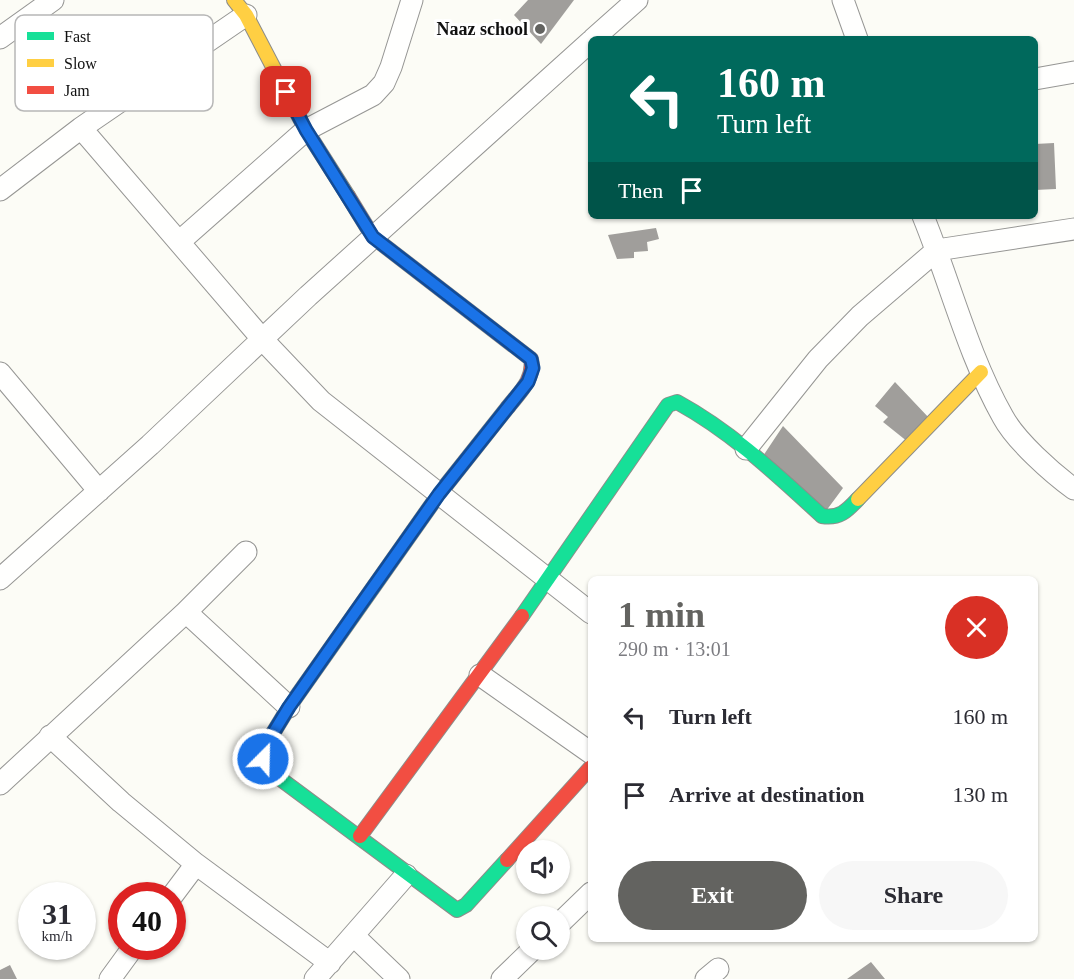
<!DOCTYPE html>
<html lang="en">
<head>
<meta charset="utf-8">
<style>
  :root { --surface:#fff; --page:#f7f7f7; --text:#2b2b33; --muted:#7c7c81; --accent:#636360 }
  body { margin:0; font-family:Georgia,serif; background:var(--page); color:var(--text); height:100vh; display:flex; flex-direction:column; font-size:22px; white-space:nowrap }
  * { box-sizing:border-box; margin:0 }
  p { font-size:20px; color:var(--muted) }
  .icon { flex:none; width:33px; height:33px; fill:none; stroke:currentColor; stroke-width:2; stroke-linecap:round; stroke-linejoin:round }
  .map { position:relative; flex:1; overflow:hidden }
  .drawer { position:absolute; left:588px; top:576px; width:450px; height:366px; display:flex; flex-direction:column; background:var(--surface); border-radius:9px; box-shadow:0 2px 4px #0004 }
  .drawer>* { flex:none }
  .banner { position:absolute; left:588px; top:36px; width:450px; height:183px; border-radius:9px; box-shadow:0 2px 4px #0004; background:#00695c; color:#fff; overflow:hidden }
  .tools { position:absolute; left:516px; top:840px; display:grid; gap:12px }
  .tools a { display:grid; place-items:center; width:54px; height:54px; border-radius:50%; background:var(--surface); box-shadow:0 2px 4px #0004; font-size:30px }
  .speed { position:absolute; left:18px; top:882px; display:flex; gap:12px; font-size:30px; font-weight:700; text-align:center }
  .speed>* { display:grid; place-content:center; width:78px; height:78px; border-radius:50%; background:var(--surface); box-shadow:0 2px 4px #0004; line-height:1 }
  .speed small { font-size:15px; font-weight:400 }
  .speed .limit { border:9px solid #d22; background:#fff; color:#111 }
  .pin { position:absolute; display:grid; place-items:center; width:51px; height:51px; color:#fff; margin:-26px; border-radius:12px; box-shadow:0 3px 9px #0006 }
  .me { position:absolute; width:66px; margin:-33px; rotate:23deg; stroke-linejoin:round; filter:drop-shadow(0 0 4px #0008) }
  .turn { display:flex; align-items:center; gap:21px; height:126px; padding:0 30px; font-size:27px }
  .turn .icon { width:78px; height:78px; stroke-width:2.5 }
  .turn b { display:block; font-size:42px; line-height:51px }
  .then { display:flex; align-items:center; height:57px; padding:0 30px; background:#0003; gap:12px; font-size:22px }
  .round { display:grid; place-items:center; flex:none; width:63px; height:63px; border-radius:32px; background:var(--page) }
  .overview { display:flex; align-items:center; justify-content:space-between; height:102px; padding:0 30px }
  h1 { font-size:36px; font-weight:800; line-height:45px; color:var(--accent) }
  .primary-button { display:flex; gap:12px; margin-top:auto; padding:12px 30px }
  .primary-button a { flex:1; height:69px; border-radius:36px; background:var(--accent); color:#fff; font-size:24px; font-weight:800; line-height:69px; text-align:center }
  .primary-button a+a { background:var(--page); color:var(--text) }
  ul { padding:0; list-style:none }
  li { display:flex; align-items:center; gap:18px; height:78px; padding:0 30px }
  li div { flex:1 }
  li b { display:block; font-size:22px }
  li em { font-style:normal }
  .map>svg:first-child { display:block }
  .building { fill:#a09e9b }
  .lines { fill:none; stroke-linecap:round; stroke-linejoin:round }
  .street-casing { stroke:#969694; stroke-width:23 }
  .fast-casing { stroke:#8d8d8a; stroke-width:16 }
  .slow-casing { stroke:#8d8d8a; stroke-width:16 }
  .jam-casing { stroke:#8d8d8a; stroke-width:16 }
  .street { stroke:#fffffe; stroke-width:21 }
  .fast { stroke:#16e098; stroke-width:14 }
  .slow { stroke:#ffcf43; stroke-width:14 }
  .jam { stroke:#f24e42; stroke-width:14 }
  .route-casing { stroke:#114b97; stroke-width:15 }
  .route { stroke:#1a73e8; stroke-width:10 }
  .poi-dot { fill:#636360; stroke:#fff; stroke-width:2 }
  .labels { text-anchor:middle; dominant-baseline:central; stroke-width:6; stroke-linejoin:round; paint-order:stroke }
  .poi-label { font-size:18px; font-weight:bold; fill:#101010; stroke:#fff; text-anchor:end }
  .key { fill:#fff; stroke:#b7b7b7; stroke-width:1.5 }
  .key-label { font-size:16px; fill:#101010 }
</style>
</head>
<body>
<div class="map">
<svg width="1074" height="979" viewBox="0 0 1074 979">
  <rect width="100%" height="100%" fill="#fcfcf6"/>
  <!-- building -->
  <path class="building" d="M528 0H574L541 44 514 15Z
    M1054 143 1056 189 1035 190V144Z
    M656 228 659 239 647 242 648 251 634 252V258L617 259 608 235Z
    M895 382 930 419 908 442 883 422 888 417 875 406Z
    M783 426 843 488 826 511 763 456Z
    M871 962 885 979H847Z
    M10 965 17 979H0V970Z"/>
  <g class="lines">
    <defs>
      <path id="street" d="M843 0 857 39
        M0 38 53 0
        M593 39 637 0
        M1035 79 1074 72
        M81 128 263 340 321 401 591 613
        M0 190 81 128 246 15
        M923 216C950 282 968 355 1003 417 1016 441 1052 473 1074 489
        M179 242 306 130 373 95 384 83 391 67 412 0
        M0 373 99 491
        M746 449 818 359 860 316 937 250 1074 229
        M0 579 150 445 308 296 591 41
        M186 612 246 552
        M480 675 591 753
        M50 736 121 802 196 864 330 963
        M0 784 186 612 289 707
        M172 896 196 864
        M560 923 591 893
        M354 936 399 979
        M110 979 134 946
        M315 979 406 875
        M502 979 532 950
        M706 979 718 969"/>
      <path id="fast" d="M522 616 668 405 677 402C732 432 776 474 822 516 839 519 847 511 858 499
        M507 860 466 905 457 910 267 769 263 759 264 748 289 707 439 494 508 407"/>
      <path id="slow" d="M234 0 246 15 306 130 348 196
        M858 499 981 372"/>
      <path id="jam" d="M348 196 373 237 531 359C535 379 519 393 508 407
        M360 836 522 616
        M507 860 591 767"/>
    </defs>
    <!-- street casing -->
    <use href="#street" class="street-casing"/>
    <!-- fast casing -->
    <use href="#fast" class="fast-casing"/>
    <!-- slow casing -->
    <use href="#slow" class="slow-casing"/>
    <!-- jam casing -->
    <use href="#jam" class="jam-casing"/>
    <!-- street -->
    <use href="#street" class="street"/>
    <!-- fast -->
    <use href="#fast" class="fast"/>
    <!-- slow -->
    <use href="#slow" class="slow"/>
    <!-- jam -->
    <use href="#jam" class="jam"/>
  </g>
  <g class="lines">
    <defs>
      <path id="route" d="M263 759 264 748 289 707 357 610 439 494 528 382 533 368 531 359 373 237 306 130 286 92"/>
    </defs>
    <!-- route casing -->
    <use href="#route" class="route-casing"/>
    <!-- route -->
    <use href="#route" class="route"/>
  </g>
  <!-- markers -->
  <circle class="poi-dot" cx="540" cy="29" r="6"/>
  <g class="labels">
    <!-- poi labels -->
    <g class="poi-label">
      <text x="528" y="29">Naaz school</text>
    </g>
  </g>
  <!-- legend -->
  <rect x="15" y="15" width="198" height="96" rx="9" class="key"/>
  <rect x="27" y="32" width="27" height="8" fill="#16e098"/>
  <rect x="27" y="59" width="27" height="8" fill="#ffcf43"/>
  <rect x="27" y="86" width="27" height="8" fill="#f24e42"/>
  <g class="key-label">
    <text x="64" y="42">Fast</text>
    <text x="64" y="69">Slow</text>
    <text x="64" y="96">Jam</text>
  </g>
</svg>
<div class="tools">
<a><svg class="icon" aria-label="sound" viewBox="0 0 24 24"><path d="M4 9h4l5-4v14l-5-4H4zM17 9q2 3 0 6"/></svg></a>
<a><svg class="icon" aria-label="search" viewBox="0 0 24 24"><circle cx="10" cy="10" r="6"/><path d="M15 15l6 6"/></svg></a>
</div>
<div class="speed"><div>31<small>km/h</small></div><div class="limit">40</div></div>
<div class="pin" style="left:286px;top:92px;background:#d93025"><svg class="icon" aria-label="arrive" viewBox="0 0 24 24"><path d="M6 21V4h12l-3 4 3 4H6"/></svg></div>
<svg class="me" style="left:263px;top:759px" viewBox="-20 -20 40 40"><circle r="17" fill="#1a73e8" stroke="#fff" stroke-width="3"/><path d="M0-11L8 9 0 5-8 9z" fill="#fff"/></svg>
<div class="banner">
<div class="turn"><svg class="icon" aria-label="left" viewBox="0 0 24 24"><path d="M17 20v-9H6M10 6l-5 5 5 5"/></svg><div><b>160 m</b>Turn left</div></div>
<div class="then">Then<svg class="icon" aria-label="arrive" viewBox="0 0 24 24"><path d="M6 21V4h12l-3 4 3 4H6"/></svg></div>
</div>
<section class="drawer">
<div class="overview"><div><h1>1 min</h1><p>290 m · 13:01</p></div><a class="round" style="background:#d93025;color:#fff"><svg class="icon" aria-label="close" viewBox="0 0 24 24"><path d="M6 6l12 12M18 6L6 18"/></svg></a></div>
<ul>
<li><svg class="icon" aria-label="left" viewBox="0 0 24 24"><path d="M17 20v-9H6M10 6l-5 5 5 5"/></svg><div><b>Turn left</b></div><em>160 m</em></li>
<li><svg class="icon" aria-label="arrive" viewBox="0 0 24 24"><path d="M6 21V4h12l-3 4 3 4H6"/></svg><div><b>Arrive at destination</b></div><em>130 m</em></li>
</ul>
<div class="primary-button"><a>Exit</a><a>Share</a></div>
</section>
</div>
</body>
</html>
